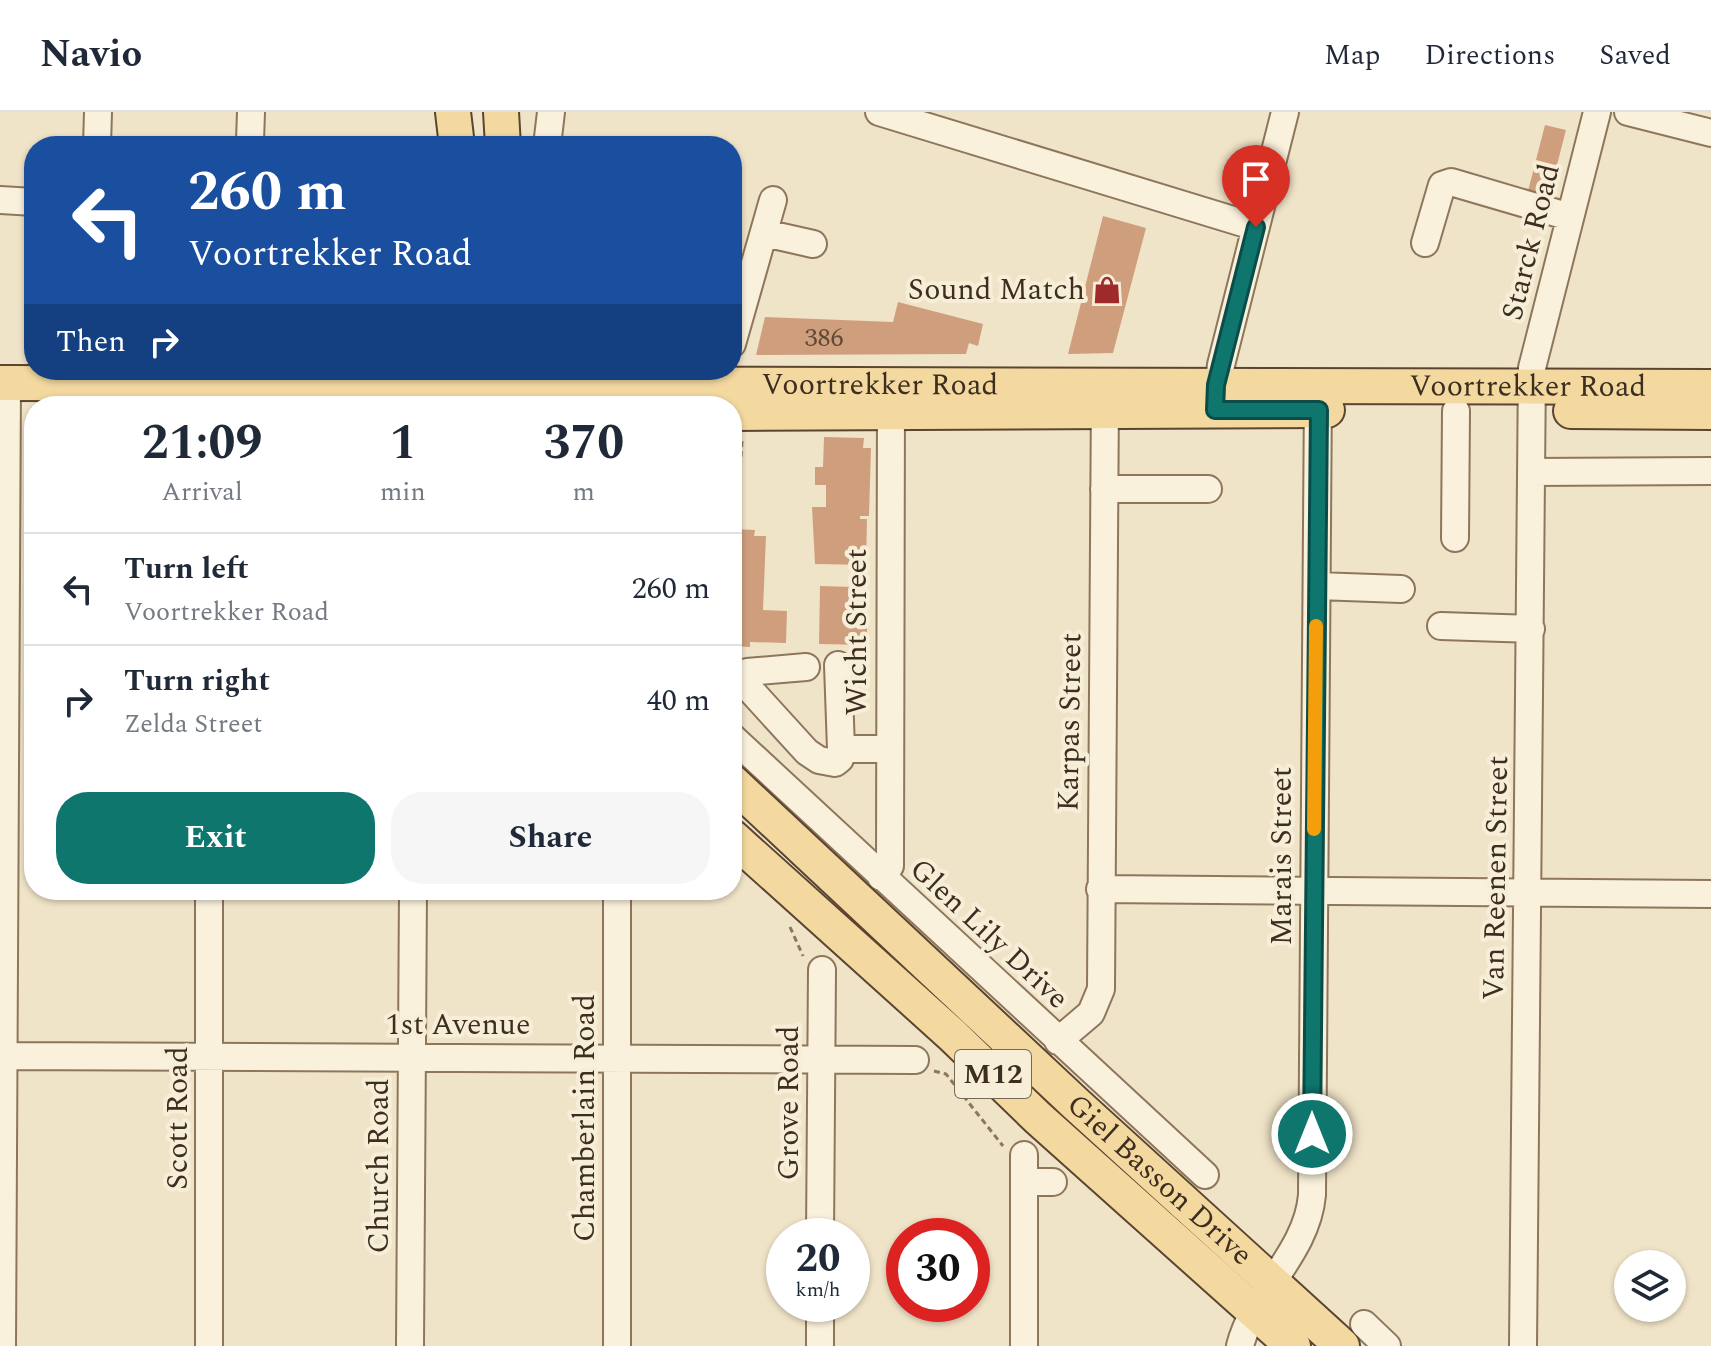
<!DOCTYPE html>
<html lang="en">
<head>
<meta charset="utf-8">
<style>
  :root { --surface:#fff; --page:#f6f6f7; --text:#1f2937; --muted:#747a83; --line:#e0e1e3; --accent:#0f766e }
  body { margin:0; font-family:Spectral,serif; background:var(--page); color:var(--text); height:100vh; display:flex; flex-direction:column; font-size:30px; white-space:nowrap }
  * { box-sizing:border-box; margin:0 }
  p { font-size:26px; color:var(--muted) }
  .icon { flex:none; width:44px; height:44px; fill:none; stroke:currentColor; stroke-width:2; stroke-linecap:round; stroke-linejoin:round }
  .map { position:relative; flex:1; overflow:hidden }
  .side { position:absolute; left:24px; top:284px; width:718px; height:504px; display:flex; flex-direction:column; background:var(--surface); border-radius:32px; box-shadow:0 2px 6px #0004 }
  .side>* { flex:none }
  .top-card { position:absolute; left:24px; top:24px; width:718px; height:244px; border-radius:32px; box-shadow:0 2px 6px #0004; background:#1a4fa0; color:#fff; overflow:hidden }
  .fabs { position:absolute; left:1614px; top:1138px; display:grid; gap:16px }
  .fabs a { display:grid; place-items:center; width:72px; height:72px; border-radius:50%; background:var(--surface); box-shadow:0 2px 6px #0004; font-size:40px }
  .speed { position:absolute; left:766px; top:1106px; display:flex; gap:16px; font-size:40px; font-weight:700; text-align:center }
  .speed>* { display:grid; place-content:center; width:104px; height:104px; border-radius:50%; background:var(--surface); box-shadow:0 2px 6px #0004; line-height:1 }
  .speed small { font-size:20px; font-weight:400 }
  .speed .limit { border:12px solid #d22; background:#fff; color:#111 }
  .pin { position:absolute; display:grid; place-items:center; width:68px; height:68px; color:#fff; margin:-82px -34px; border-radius:50% 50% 50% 0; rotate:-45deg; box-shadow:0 0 8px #0007 }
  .pin .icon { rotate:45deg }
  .me { position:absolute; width:88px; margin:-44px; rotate:0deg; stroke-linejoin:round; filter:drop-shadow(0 0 6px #0008) }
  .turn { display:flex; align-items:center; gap:28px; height:168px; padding:0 32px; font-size:36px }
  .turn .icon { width:104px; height:104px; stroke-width:2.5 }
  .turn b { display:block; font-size:56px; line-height:68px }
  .then { display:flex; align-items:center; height:76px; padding:0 32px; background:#0003; gap:16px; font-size:30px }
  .eta { display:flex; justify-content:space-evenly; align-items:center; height:136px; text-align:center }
  .eta b { font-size:48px; font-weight:700; line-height:56px }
  .cta { display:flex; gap:16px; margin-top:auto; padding:16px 32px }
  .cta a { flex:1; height:92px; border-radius:32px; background:var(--accent); color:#fff; font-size:32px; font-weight:700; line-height:92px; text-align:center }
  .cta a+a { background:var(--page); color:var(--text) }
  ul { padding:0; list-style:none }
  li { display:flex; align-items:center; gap:24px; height:112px; padding:0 32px; border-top:2px solid var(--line) }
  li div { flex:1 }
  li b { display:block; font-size:30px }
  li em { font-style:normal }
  header { display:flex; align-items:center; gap:48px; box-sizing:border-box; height:112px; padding:0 40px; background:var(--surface); border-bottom:2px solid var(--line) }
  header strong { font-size:38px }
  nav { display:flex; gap:44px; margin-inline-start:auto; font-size:28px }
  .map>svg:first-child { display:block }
  .building { fill:#cf9f7d }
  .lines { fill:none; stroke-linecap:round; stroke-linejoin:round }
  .minor-casing { stroke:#8d765c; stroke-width:30 }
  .major-casing { stroke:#5b4430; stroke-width:38 }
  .path { stroke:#8d765c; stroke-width:3; stroke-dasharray:6 4; stroke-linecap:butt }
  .minor { stroke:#faf1dc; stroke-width:26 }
  .major { stroke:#f3d9a0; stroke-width:34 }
  .route-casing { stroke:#0a4d48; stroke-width:20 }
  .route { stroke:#0f766e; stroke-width:14 }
  .slow { stroke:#f59e0b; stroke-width:14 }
  .labels { text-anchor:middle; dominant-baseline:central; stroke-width:8; stroke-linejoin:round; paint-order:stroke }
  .number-label { font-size:26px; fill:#624a37 }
  .shield { fill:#f7eed8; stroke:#756857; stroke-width:2 }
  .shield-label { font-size:28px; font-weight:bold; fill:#3d2e20 }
  .street-label { font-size:30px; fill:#3d2e20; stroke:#f7eed8 }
  .poi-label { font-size:30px; fill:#3d2e20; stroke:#f7eed8; text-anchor:end }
</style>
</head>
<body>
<header>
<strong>Navio</strong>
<nav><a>Map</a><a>Directions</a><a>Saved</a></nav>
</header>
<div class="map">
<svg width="1711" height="1234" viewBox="0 0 1711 1234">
  <rect width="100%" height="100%" fill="#f0e4c8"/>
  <!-- building -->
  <path class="building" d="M1545 13 1566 18 1549 84 1528 79Z
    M1103 104 1146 116 1113 241 1068 242Z
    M898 190 983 212 978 234 969 231 966 242 756 243 765 205 893 210Z
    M824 325 864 326 863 336H871L869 404H860V407H867L866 453 815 452 812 395H826V373H815V355H823Z
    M732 417 755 418 754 424H766L763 498 787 499 786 531 750 530V535L732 534Z
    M820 474 853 475 852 514 867 515V533L819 532Z"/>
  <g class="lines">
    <defs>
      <path id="minor" d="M879 0 1256 115
        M1628 0 1711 21
        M250 29 251 0
        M97 34 98 0
        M547 34 551 0
        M0 88 34 90
        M764 121 813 132
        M1425 131 1442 73 1451 70 1570 105
        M732 232 773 88
        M1216 292 1221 253 1285 0
        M1531 360 1711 359
        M1104 377H1208
        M1455 426 1456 299
        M1317 474 1401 477
        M1441 514 1531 517
        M806 555 747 560 745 572 807 640 819 648 835 651 840 647 841 637 838 553
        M732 625 1205 1063
        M841 637H888
        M881 765 890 754 891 284
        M1100 777 1711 782
        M1058 929 1091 901 1101 877 1105 282
        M0 944 915 948
        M1025 1070H1053
        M820 1124 822 858
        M1364 1212 1387 1234
        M2 1234 7 271
        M209 1234V778
        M410 1234 413 778
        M617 1234V778
        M820 1234V1192
        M1024 1234V1043
        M1240 1234C1254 1179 1307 1141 1312 1083L1318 280
        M1523 1234 1532 256 1597 0"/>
      <g id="major">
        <path d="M453 0 457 34"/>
        <path d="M501 0 503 34"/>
        <path id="s1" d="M0 271 1711 275"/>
        <path d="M1571 299 1711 300"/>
        <path d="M732 301 1327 298"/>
        <path id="s2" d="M732 670 1076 992 1342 1234"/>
        <path d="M732 725 951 922 1038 1006 1293 1234"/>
      </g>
    </defs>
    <!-- minor casing -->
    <use href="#minor" class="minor-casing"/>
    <!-- major casing -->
    <use href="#major" class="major-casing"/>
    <!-- path -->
    <path class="path" d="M737 405 742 329
      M790 815 803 844
      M934 959 946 962 1003 1034"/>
    <!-- minor -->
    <use href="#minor" class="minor"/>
    <!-- major -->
    <use href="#major" class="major"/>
  </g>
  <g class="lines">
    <defs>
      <path id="route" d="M1256 115 1216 273 1215 298H1319L1312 1022"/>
    </defs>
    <!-- route casing -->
    <use href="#route" class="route-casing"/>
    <!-- route -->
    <use href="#route" class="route"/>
    <!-- slow -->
    <path class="slow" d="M1314 717 1316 514"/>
  </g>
  <!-- icons -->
  <defs>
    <symbol id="shop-bare" viewBox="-9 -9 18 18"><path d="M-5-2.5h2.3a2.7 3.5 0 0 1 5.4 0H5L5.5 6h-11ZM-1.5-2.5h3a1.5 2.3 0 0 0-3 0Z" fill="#9e2a2b" stroke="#f7eed8" stroke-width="2.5" paint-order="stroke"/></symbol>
  </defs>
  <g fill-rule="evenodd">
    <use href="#shop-bare" x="1087" y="158" width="40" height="40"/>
  </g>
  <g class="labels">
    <!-- number labels -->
    <g class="number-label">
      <text x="824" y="226">386</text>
    </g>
    <!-- shield labels -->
    <rect class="shield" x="955" y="938" width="76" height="48" rx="6"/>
    <g class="shield-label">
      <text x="993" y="962">M12</text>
    </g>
    <!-- street labels -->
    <g class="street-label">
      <text transform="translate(1531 130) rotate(-76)">Starck Road</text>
      <text stroke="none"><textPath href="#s1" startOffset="880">Voortrekker Road</textPath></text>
      <text stroke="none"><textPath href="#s1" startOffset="1528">Voortrekker Road</textPath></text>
      <text transform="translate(857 520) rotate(-90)">Wicht Street</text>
      <text transform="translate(1070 610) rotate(-89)">Karpas Street</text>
      <text transform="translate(1282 744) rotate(-90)">Marais Street</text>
      <text transform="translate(1496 766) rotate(-89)">Van Reenen Street</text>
      <text transform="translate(989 822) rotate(43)">Glen Lily Drive</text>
      <text x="458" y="913">1st Avenue</text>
      <text transform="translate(789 991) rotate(-90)">Grove Road</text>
      <text transform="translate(178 1006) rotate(-90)">Scott Road</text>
      <text transform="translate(585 1006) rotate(-90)">Chamberlain Road</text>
      <text transform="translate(379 1054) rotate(-90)">Church Road</text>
      <text stroke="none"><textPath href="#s2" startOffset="584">Giel Basson Drive</textPath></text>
    </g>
    <!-- poi labels -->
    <g class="poi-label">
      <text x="1085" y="178">Sound Match</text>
    </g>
  </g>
</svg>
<div class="fabs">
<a><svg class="icon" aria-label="layers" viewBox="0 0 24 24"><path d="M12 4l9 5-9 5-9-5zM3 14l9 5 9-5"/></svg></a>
</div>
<div class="speed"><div>20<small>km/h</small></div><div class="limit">30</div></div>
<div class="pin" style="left:1256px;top:115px;background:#d93025"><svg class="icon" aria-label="arrive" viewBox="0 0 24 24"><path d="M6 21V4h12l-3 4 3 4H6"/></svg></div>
<svg class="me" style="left:1312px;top:1022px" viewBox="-20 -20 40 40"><circle r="17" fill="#0f766e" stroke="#fff" stroke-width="3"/><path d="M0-11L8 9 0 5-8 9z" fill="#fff"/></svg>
<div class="top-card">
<div class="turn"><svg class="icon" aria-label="left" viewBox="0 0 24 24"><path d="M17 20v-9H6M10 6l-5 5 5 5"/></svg><div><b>260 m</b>Voortrekker Road</div></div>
<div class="then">Then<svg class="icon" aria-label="right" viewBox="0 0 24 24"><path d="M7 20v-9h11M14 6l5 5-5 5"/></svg></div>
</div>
<section class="side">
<div class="eta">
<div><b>21:09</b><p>Arrival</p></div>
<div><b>1</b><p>min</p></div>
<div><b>370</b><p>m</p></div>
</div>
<ul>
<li><svg class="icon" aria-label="left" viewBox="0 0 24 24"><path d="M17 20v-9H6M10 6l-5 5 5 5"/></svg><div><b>Turn left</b><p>Voortrekker Road</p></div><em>260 m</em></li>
<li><svg class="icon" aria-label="right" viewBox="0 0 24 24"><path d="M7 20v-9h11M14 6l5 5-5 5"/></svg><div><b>Turn right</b><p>Zelda Street</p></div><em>40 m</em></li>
</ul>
<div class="cta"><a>Exit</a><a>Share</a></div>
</section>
</div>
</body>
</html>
